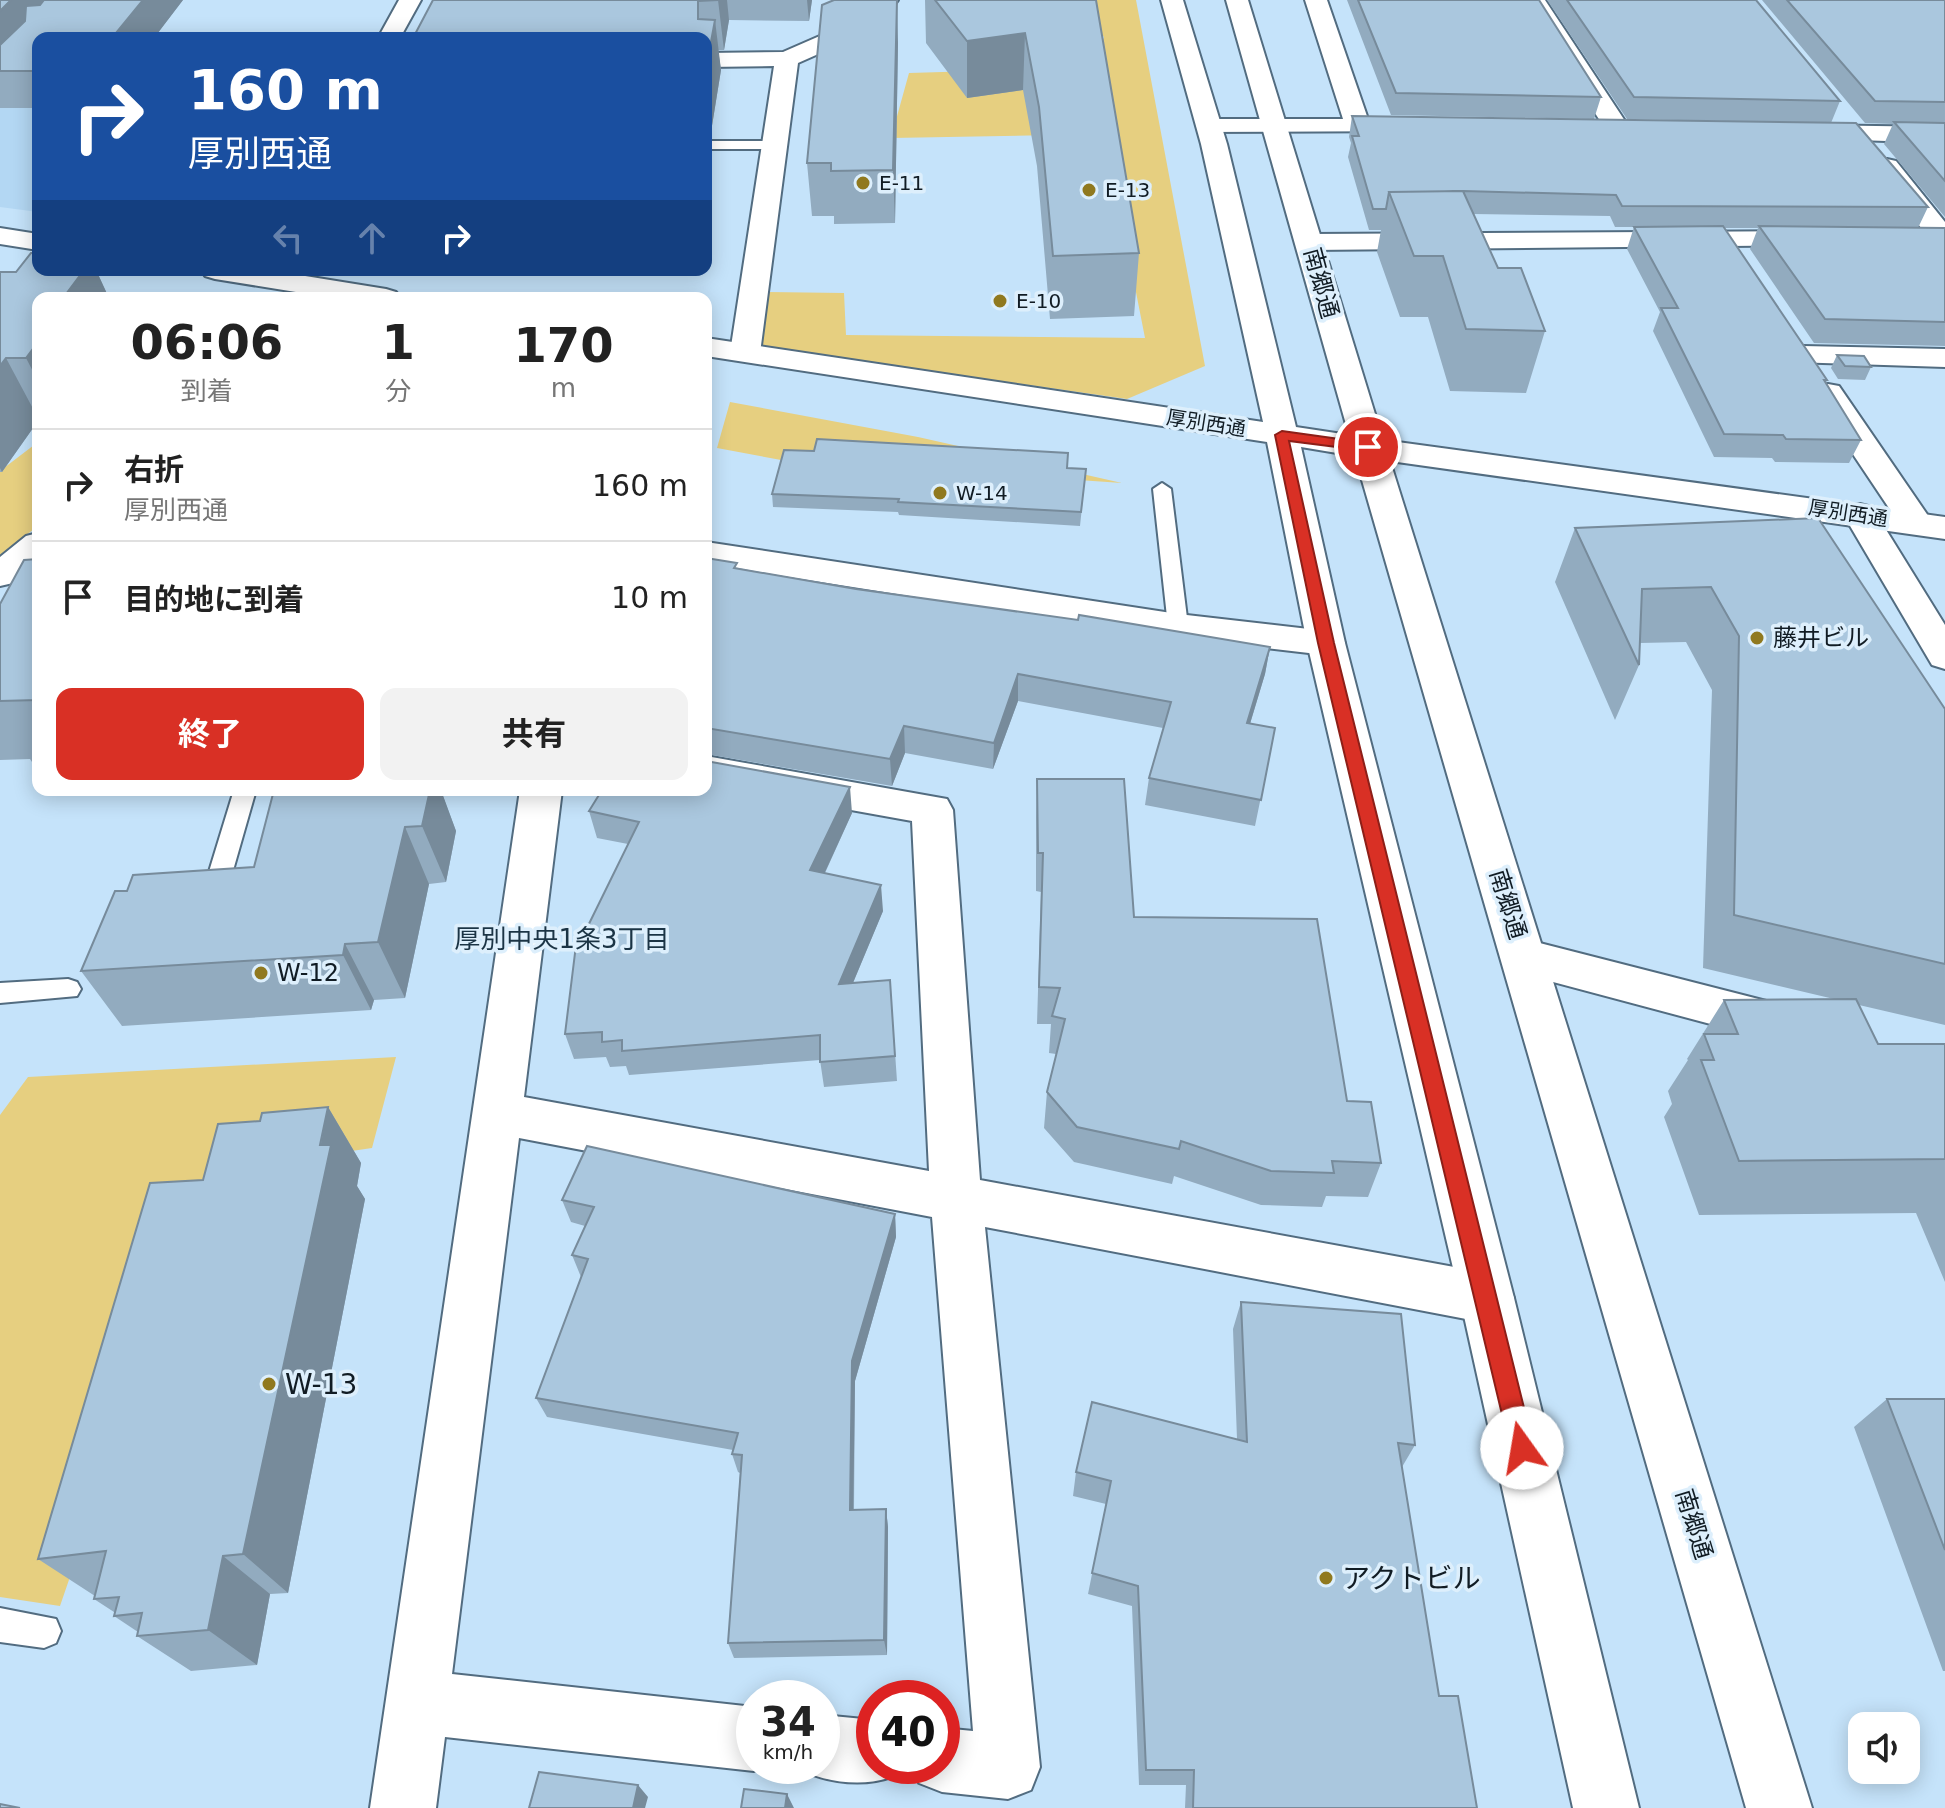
<!DOCTYPE html>
<html lang="ja">
<head>
<meta charset="utf-8">
<style>
  :root { --surface:#fff; --page:#f2f2f2; --text:#222; --muted:#767676; --line:#e0e0e0; --accent:#d93025 }
  body { margin:0; font-family:"DejaVu Sans","Noto Sans JP",sans-serif; background:var(--page); color:var(--text); height:100vh; display:flex; flex-direction:column; font-size:30px; white-space:nowrap }
  * { box-sizing:border-box; margin:0 }
  p { font-size:26px; color:var(--muted) }
  .icon { flex:none; width:44px; height:44px; fill:none; stroke:currentColor; stroke-width:2; stroke-linecap:round; stroke-linejoin:round }
  .map { position:relative; flex:1; overflow:hidden }
  .details { position:absolute; left:32px; top:292px; width:680px; height:504px; display:flex; flex-direction:column; background:var(--surface); border-radius:16px; box-shadow:0 4px 20px #0003 }
  .details>* { flex:none }
  .hud { position:absolute; left:32px; top:32px; width:680px; height:244px; border-radius:16px; box-shadow:0 4px 20px #0003; background:#1a4fa0; color:#fff; overflow:hidden }
  .buttons { position:absolute; left:1848px; top:1712px; display:grid; gap:16px }
  .buttons a { display:grid; place-items:center; width:72px; height:72px; border-radius:16px; background:var(--surface); box-shadow:0 4px 20px #0003; font-size:40px }
  .speed { position:absolute; left:736px; top:1680px; display:flex; gap:16px; font-size:40px; font-weight:700; text-align:center }
  .speed>* { display:grid; place-content:center; width:104px; height:104px; border-radius:50%; background:var(--surface); box-shadow:0 4px 20px #0003; line-height:1 }
  .speed small { font-size:20px; font-weight:400 }
  .speed .limit { border:12px solid #d22; background:#fff; color:#111 }
  .pin { position:absolute; display:grid; place-items:center; width:68px; height:68px; color:#fff; margin:-34px; border:4px solid #fff; border-radius:50%; box-shadow:0 2px 8px #0007 }
  .me { position:absolute; width:88px; margin:-44px; rotate:347deg; stroke-linejoin:round; filter:drop-shadow(0 0 6px #0008) }
  .turn { display:flex; align-items:center; gap:28px; height:168px; padding:0 24px; font-size:36px }
  .turn .icon { width:104px; height:104px; stroke-width:2.5 }
  .turn b { display:block; font-size:56px; line-height:68px }
  .lanes { display:flex; align-items:center; height:76px; padding:0 24px; background:#0003; justify-content:center; gap:40px; direction:ltr }
  .lanes .off { opacity:.35 }
  .eta { display:flex; justify-content:space-evenly; align-items:center; height:136px; text-align:center }
  .eta b { font-size:48px; font-weight:700; line-height:56px }
  .action { display:flex; gap:16px; margin-top:auto; padding:16px 24px }
  .action a { flex:1; height:92px; border-radius:16px; background:var(--accent); color:#fff; font-size:32px; font-weight:700; line-height:92px; text-align:center }
  .action a+a { background:var(--page); color:var(--text) }
  ul { padding:0; list-style:none }
  li { display:flex; align-items:center; gap:24px; height:112px; padding:0 24px; border-top:2px solid var(--line) }
  li div { flex:1 }
  li b { display:block; font-size:30px }
  li em { font-style:normal }
  .map>svg:first-child { display:block }
  .built { fill:#b3d7f3 }
  .green { fill:#e6cf80 }
  .lines { fill:none; stroke-linecap:round; stroke-linejoin:round }
  .service-casing { stroke:#526c80; stroke-width:4 }
  .minor-casing { stroke:#526c80; stroke-width:4 }
  .tertiary-casing { stroke:#526c80; stroke-width:4 }
  .service { fill:#fff; fill-rule:evenodd }
  .minor { fill:#fff; fill-rule:evenodd }
  .tertiary { fill:#fff; fill-rule:evenodd }
  .wall { fill:#92abbf }
  .shaded-wall { fill:#778b9b }
  .building { fill:#aac7de; stroke:#778b9b; stroke-width:2 }
  .route { fill:#d93025; stroke:#8d1f18; stroke-width:2 }
  .poi-dot { fill:#90791f; stroke:#ddeffc; stroke-width:3 }
  .labels { text-anchor:middle; dominant-baseline:central; stroke-width:7; stroke-linejoin:round; paint-order:stroke }
  .far-poi-label { font-size:20px; fill:#111c24; stroke:#ddeffc; text-anchor:start }
  .far-street-label { font-size:20px; fill:#111c24; stroke:#ddeffc }
  .street-label { font-size:24px; fill:#111c24; stroke:#ddeffc }
  .poi-label { font-size:24px; fill:#111c24; stroke:#ddeffc; text-anchor:start }
  .neighbourhood-label { font-size:26px; fill:#1b3445; stroke:#ddeffc }
  .near-poi-label { font-size:28px; fill:#111c24; stroke:#ddeffc; text-anchor:start }
</style>
</head>
<body>
<div class="map">
<svg width="1945" height="1808" viewBox="0 0 1945 1808">
  <rect width="100%" height="100%" fill="#c5e3fa"/>
  <!-- built -->
  <path class="built" d="M38 75V212L0 207V106Z"/>
  <!-- green -->
  <path class="green" d="M940 0H1136L1205 366 1127 399 759 347 768 292 844 293 846 335 1145 338 1105 134 891 138 909 73 1080 68 1092 72 1104 37 1089 20Z
    M730 402 918 437 1122 483 781 460 717 448Z
    M38 442V526L0 555V471Z
    M396 1057 372 1148 209 1172 60 1606 0 1597V1115L28 1077Z"/>
  <g class="lines">
    <defs>
      <path id="service" d="M706 141H775L782 145 775 149H706Z
        M1162 483 1171 489 1188 626 1178 633 1168 626 1153 489Z
        M234 790H256L228 888 224 894H208L204 888Z
        M68 979 77 982 81 989 77 996 0 1003V983Z
        M0 1608 56 1619 61 1631 56 1643 44 1648 0 1642Z"/>
      <path id="minor" d="M875 0H898L877 28 798 63 760 353 756 359H734L730 353 774 66 706 67V53L783 52 861 18Z
        M1305 0H1327L1368 119 1411 118 1424 126 1420 131 1201 132 1197 127 1201 122 1210 119H1343Z
        M1523 0H1545L1631 130 1627 135H1609Z
        M1807 125 1945 127V143L1798 138 1794 133Z
        M1887 159 1896 161 1945 222V248L1935 246 1874 167Z
        M1812 231 1822 233 1826 239 1822 245 1311 250 1301 248 1297 242 1301 236 1311 234Z
        M1803 346 1945 349V367L1792 362 1788 355 1792 348Z
        M1828 384 1839 386 1933 523 1928 530 1916 534 1904 530 1899 523 1812 393 1817 386Z
        M1860 504 1872 507 1945 625V669L1932 665 1843 514 1848 507Z
        M706 542 1178 614 1326 631 1339 634 1345 643 1339 652 1326 655 1178 638 706 564Z
        M706 756 947 799 953 810 980 1180 1487 1273 1506 1280 1514 1298 1506 1316 1487 1323 985 1227 1040 1767 1031 1790 1008 1799 942 1792 919 1783 912 1766H942V1728L973 1731 932 1217 519 1138 452 1674 754 1707V1766H766L754 1771 445 1737 436 1808H370L520 790H562L524 1097 929 1171 912 821 706 784Z
        M1524 939 1778 1004 1795 1009 1801 1023 1795 1037 1778 1042 1508 970 1501 957 1508 944Z
        M822 1715 874 1720V1766H900L897 1775C865 1788 831 1783 799 1770L798 1766H822Z"/>
      <path id="tertiary" d="M399 0H421L400 38H378Z
        M1161 0H1183L1227 144 1296 427 1349 435 1226 0H1248L1383 440 1945 517V539L1390 461 1812 1808H1746L1355 456 1301 447 1345 643 1514 1298 1639 1808H1573L1460 1298 1307 643 1267 442 706 356V338L1263 422 1201 144Z
        M0 228 38 234V250L0 244Z
        M201 270H268L386 289 396 292 401 298H333L215 279 205 276Z
        M38 533V562L13 583 0 586V557L26 536Z"/>
    </defs>
    <!-- service casing -->
    <use href="#service" class="service-casing"/>
    <!-- minor casing -->
    <use href="#minor" class="minor-casing"/>
    <!-- tertiary casing -->
    <use href="#tertiary" class="tertiary-casing"/>
    <!-- service -->
    <use href="#service" class="service"/>
    <!-- minor -->
    <use href="#minor" class="minor"/>
    <!-- tertiary -->
    <use href="#tertiary" class="tertiary"/>
  </g>
  <!-- wall -->
  <path class="wall" d="M0 0H183L154 38H38V108H0Z
    M433 0H812L809 21 729 20 724 50H718L721 70 710 138Z
    M925 0H1096L1139 253 1134 316 1050 319 1037 166 1023 90 967 98 926 43Z
    M1347 0H1539L1601 97 1594 119 1391 115Z
    M1547 0H1756L1840 101 1831 123 1627 119Z
    M1762 0H1945V217L1884 144 1893 124 1865 123Z
    M898 43 895 223 834 224V216H812L807 163Z
    M1352 116 1928 207 1918 228H1945V346L1814 343 1750 249 1758 228H1724L1827 380 1826 383 1861 440 1849 463 1775 462 1772 458 1714 457 1653 331 1660 312 1627 249 1634 227H1615L1610 216 1473 214 1498 268 1545 331 1526 393 1450 391 1428 317H1400L1377 252 1381 230H1369L1348 157 1351 143 1349 137Z
    M38 270H96L109 298H38V421L2 472H0V272Z
    M1837 355 1871 367 1865 380 1838 379 1831 368Z
    M1067 468 1086 469 1080 526 899 515 898 512 773 507 772 494Z
    M1818 518 1945 709V1025L1859 1005 1878 1044H1945V1282L1916 1213 1699 1215 1664 1117 1672 1104 1668 1091 1688 1060 1687 1059 1724 1000 1834 999 1703 968 1712 690 1686 642 1640 643 1639 665 1615 720 1555 582 1575 528Z
    M706 558 738 568 856 589 1270 647 1265 674 1250 724 1275 728 1255 826 1145 805 1149 778 1163 728 1018 701 993 769 905 753 892 786 706 754Z
    M38 559V765H34L30 759 0 760V604Z
    M1037 779 1134 917 1347 1101 1381 1163 1368 1197 1326 1196 1322 1207 1261 1205 1174 1176 1172 1184 1074 1162 1044 1128 1047 1092 1056 1054 1049 1053 1051 1024H1037L1041 892 1036 891V817Z
    M441 791 456 831 446 882 429 884 405 998 374 1000 371 1010 122 1026 81 971 127 891 254 867Z
    M589 811 852 813 825 873 883 911 853 983 890 980 897 1081 824 1087 820 1060 629 1075 626 1066 610 1067 606 1057 574 1059 565 1034 583 936 628 844 597 838Z
    M328 1107 361 1163 357 1186 365 1199 288 1593 270 1594 257 1665 191 1671 137 1636 138 1632 114 1616V1612L94 1599 95 1596 38 1559 203 1180 260 1121Z
    M562 1200 895 1214 896 1237 855 1381 854 1510 886 1509 888 1527 887 1655 734 1658 728 1643 740 1473 738 1472 732 1454 733 1450 547 1417 536 1398 581 1277 572 1255 585 1226 571 1222Z
    M1241 1302 1415 1445 1402 1467 1439 1696 1477 1808H1185L1186 1785H1139L1132 1606 1088 1594 1106 1504 1073 1496 1076 1472 1237 1439 1233 1329Z
    M1887 1399H1945V1671H1943L1854 1427Z"/>
  <!-- shaded-wall -->
  <path class="shaded-wall" d="M11 0H59L0 63V11Z
    M143 0H183L154 38H112Z
    M718 0H727L729 20 724 50Z
    M807 0H812L809 21Z
    M897 0 898 43 895 223 893 170Z
    M715 20 721 70 710 138 706 140V69Z
    M1025 33 1023 90 967 98V41Z
    M84 270H96L109 298H63Z
    M38 342V381L26 358Z
    M6 358 38 418V421L2 472 0 468V366Z
    M1270 647 1265 674 1242 750 1247 723Z
    M1018 674V701L993 769 994 743Z
    M904 726 905 753 892 786 890 759Z
    M850 787 852 813 814 896 810 870Z
    M417 790H441L456 831 446 882 422 826Z
    M405 827 429 884 405 998 378 942Z
    M881 885 883 911 842 1009 839 984Z
    M345 944 374 1000 371 1010 343 955Z
    M328 1107 361 1163 357 1186 365 1199 288 1593 243 1554Z
    M895 1214 896 1237 855 1381 853 1527 850 1510 852 1361Z
    M886 1509 888 1527 887 1655 884 1640Z
    M223 1556 270 1594 257 1665 208 1630Z
    M638 1785 648 1797 645 1808H633Z
    M787 1794 794 1808H785Z"/>
  <!-- building -->
  <path class="building" d="M0 0H11L0 11Z
    M44 0H143L112 38H38V71H0V45L25 21 26 6 40 5Z
    M433 0H718L698 1V19L715 20 706 69V38H413Z
    M834 0H897L893 170 831 171V163H807L822 5Z
    M935 0H1096L1139 253 1053 256 1039 107 1025 33 967 41Z
    M1358 0H1539L1601 97 1396 93Z
    M1567 0H1756L1840 101 1634 97Z
    M1787 0H1945V102L1875 101Z
    M288 35 286 38H151Z
    M1352 116 1856 123 1928 207 1622 206 1616 195 1463 191 1389 192 1386 209H1373L1352 136H1359Z
    M1894 122 1945 123V181Z
    M1463 191 1498 268H1521L1545 331 1466 329 1443 256H1414L1389 192Z
    M1723 226 1827 380H1824L1861 440 1786 439 1783 435 1724 434 1661 308H1678L1634 227Z
    M1759 226 1945 228V322L1825 319Z
    M31 253H38V270H84L63 298H38V342L26 358H6L0 366V272H16Z
    M1837 355 1864 356 1871 367 1845 366Z
    M817 439 1068 453 1067 468 1086 469 1081 512 898 502 899 499 772 494 784 450 814 451Z
    M1818 518 1945 709V964L1734 915 1739 636 1711 587 1642 589 1639 665 1575 528Z
    M706 558 737 563 734 568 856 589 1078 620 1079 615 1270 647 1247 723 1275 728 1261 800 1149 778 1171 702 1018 674 994 743 904 726 890 759 706 728Z
    M38 559V700L0 701V604L24 560Z
    M706 761 850 787 810 870 881 885 839 984 890 980 895 1056 820 1062V1035L622 1051V1040L602 1042V1032L565 1034 577 937 583 936 639 822 589 811 602 790H706Z
    M1037 779H1124L1134 917 1317 919 1347 1101 1371 1102 1381 1163 1332 1161 1334 1173 1271 1171 1181 1141 1179 1149 1077 1127 1047 1092 1065 1019 1052 1016 1060 988 1039 987 1043 853H1038Z
    M274 790H430L422 826 405 827 378 942 345 944 343 955 81 971 115 891H127L133 875 254 867Z
    M1856 999 1878 1044H1945V1159L1739 1161 1701 1060H1714L1704 1034H1738L1724 1000Z
    M328 1107 320 1145H331L243 1554 223 1556 208 1630 137 1636 142 1613 114 1616 119 1597 94 1599 106 1551 38 1559 150 1183 203 1180 218 1124 260 1121 262 1113Z
    M587 1146 895 1214 852 1361 850 1510 886 1509 884 1640 728 1643 742 1455 732 1454 738 1433 536 1398 588 1259 572 1255 594 1207 562 1200Z
    M1241 1302 1401 1314 1415 1445 1398 1443 1439 1696H1458L1477 1808H1193L1194 1770H1146L1138 1586 1092 1573 1111 1481 1076 1472 1092 1402 1247 1442Z
    M1887 1399H1945V1550Z
    M539 1772 638 1785 633 1808H529Z
    M744 1789 787 1794 785 1808H741Z
    M0 1804 20 1808H0Z"/>
  <!-- route -->
  <path class="route" d="M1282 431 1368 443 1374 447 1368 451 1289 441 1334 643 1534 1448 1530 1457 1522 1460 1514 1457 1510 1448 1318 643 1275 435Z"/>
  <!-- markers -->
  <g class="poi-dot">
    <circle cx="863" cy="183" r="8"/>
    <circle cx="1089" cy="190" r="8"/>
    <circle cx="1000" cy="301" r="8"/>
    <circle cx="940" cy="493" r="8"/>
    <circle cx="1757" cy="638" r="8"/>
    <circle cx="261" cy="973" r="8"/>
    <circle cx="269" cy="1384" r="8"/>
    <circle cx="1326" cy="1578" r="8"/>
  </g>
  <g class="labels">
    <!-- far-poi labels -->
    <g class="far-poi-label">
      <text x="879" y="183">E-11</text>
      <text x="1105" y="190">E-13</text>
      <text x="1016" y="301">E-10</text>
      <text x="956" y="493">W-14</text>
    </g>
    <!-- far-street labels -->
    <g class="far-street-label">
      <text transform="translate(1206 423) rotate(9)">厚別西通</text>
      <text transform="translate(1848 513) rotate(9)">厚別西通</text>
    </g>
    <!-- street labels -->
    <g class="street-label">
      <text transform="translate(1321 283) rotate(75)">南郷通</text>
      <text transform="translate(1508 904) rotate(73)">南郷通</text>
      <text transform="translate(1694 1524) rotate(73)">南郷通</text>
    </g>
    <!-- poi labels -->
    <g class="poi-label">
      <text x="1773" y="638">藤井ビル</text>
      <text x="277" y="973">W-12</text>
    </g>
    <!-- neighbourhood labels -->
    <g class="neighbourhood-label">
      <text x="562" y="939">厚別中央1条3丁目</text>
    </g>
    <!-- near-poi labels -->
    <g class="near-poi-label">
      <text x="285" y="1384">W-13</text>
      <text x="1342" y="1578">アクトビル</text>
    </g>
  </g>
</svg>
<div class="buttons">
<a><svg class="icon" aria-label="sound" viewBox="0 0 24 24"><path d="M4 9h4l5-4v14l-5-4H4zM17 9q2 3 0 6"/></svg></a>
</div>
<div class="speed"><div>34<small>km/h</small></div><div class="limit">40</div></div>
<div class="pin" style="left:1368px;top:447px;background:#d93025"><svg class="icon" aria-label="arrive" viewBox="0 0 24 24"><path d="M6 21V4h12l-3 4 3 4H6"/></svg></div>
<svg class="me" style="left:1522px;top:1448px" viewBox="-20 -20 40 40"><circle r="19" fill="#fff"/><path d="M0-13L10 11 0 6-10 11z" fill="#d93025"/></svg>
<div class="hud">
<div class="turn"><svg class="icon" aria-label="right" viewBox="0 0 24 24"><path d="M7 20v-9h11M14 6l5 5-5 5"/></svg><div><b>160 m</b>厚別西通</div></div>
<div class="lanes"><svg class="icon off" aria-label="left" viewBox="0 0 24 24"><path d="M17 20v-9H6M10 6l-5 5 5 5"/></svg><svg class="icon off" aria-label="ahead" viewBox="0 0 24 24"><path d="M12 20V5M6 11l6-6 6 6"/></svg><svg class="icon" aria-label="right" viewBox="0 0 24 24"><path d="M7 20v-9h11M14 6l5 5-5 5"/></svg></div>
</div>
<section class="details">
<div class="eta">
<div><b>06:06</b><p>到着</p></div>
<div><b>1</b><p>分</p></div>
<div><b>170</b><p>m</p></div>
</div>
<ul>
<li><svg class="icon" aria-label="right" viewBox="0 0 24 24"><path d="M7 20v-9h11M14 6l5 5-5 5"/></svg><div><b>右折</b><p>厚別西通</p></div><em>160 m</em></li>
<li><svg class="icon" aria-label="arrive" viewBox="0 0 24 24"><path d="M6 21V4h12l-3 4 3 4H6"/></svg><div><b>目的地に到着</b></div><em>10 m</em></li>
</ul>
<div class="action"><a>終了</a><a>共有</a></div>
</section>
</div>
</body>
</html>
